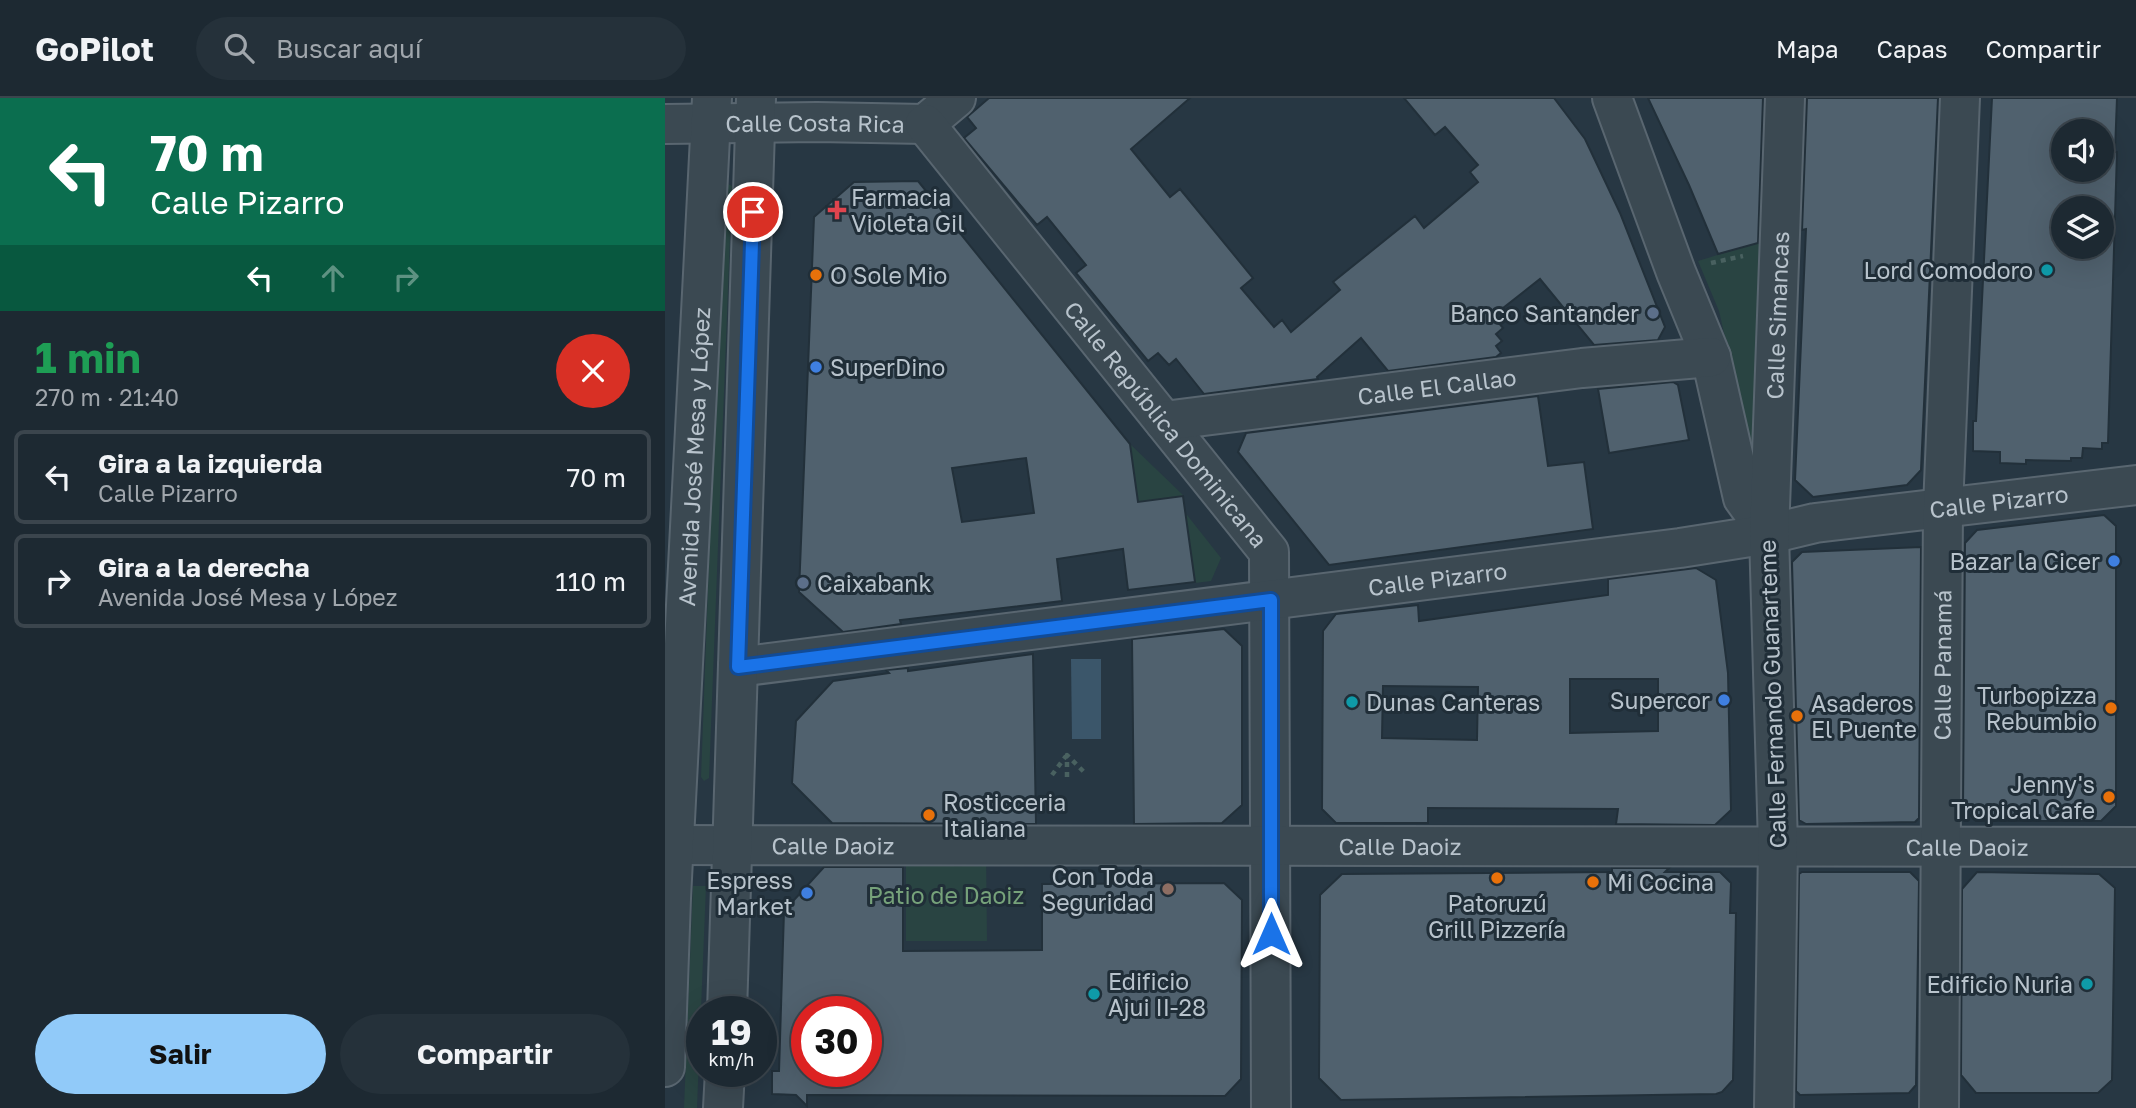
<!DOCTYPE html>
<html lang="es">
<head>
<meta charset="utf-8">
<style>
  :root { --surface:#1d2932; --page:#25313a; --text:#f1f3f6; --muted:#a0a6ac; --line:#3b454d; --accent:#91caf9 }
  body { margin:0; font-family:"Golos Text",sans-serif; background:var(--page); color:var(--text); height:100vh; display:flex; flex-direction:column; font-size:26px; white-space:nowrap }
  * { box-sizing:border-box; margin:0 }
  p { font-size:23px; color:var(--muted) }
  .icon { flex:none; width:38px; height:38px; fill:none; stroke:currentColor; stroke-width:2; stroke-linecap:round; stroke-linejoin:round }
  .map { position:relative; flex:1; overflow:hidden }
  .drawer { display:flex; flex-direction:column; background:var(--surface); width:665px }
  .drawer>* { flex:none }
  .banner { background:#0b6e4f; color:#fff; overflow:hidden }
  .controls { position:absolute; left:1386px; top:21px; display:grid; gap:14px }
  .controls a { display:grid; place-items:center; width:63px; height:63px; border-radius:50%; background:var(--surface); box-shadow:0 7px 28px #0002,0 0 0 2px var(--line); font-size:35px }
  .speed { position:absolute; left:21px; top:898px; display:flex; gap:14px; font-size:35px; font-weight:700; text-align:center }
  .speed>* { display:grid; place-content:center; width:91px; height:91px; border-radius:50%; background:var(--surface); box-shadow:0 7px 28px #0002,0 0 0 2px var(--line); line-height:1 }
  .speed small { font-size:18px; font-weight:400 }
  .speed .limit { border:10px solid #d22; background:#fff; color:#111 }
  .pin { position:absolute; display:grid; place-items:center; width:60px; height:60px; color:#fff; margin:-30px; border:4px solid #fff; border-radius:50%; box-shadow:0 2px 7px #0007 }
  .me { position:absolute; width:77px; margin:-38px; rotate:0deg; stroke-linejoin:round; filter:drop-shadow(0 0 5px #0008) }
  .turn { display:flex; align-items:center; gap:24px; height:147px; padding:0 35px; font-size:32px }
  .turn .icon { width:91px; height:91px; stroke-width:2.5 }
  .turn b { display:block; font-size:49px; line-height:60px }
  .lanes { display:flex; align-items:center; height:66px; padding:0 35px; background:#0003; justify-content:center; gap:35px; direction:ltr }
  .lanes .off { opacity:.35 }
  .round { display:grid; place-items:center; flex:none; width:74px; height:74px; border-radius:37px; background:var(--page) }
  .headline { display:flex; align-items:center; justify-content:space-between; height:119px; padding:0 35px }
  h1 { font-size:42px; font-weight:700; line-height:52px; color:#1e9e55 }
  .cta { display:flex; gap:14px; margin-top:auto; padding:14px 35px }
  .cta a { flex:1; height:80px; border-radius:42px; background:var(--accent); color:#111; font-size:28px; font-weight:700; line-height:80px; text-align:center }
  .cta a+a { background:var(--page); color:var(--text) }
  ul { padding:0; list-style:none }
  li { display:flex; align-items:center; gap:21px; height:94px; margin:0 14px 10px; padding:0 21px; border:4px solid var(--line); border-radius:10px }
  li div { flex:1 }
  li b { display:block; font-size:26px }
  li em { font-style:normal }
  header { display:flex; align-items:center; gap:42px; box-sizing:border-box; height:98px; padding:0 35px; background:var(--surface); border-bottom:2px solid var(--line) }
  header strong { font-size:33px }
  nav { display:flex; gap:38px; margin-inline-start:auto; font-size:24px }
  .search { width:490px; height:63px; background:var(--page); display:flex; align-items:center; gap:18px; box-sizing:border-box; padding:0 24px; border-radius:38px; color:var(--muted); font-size:26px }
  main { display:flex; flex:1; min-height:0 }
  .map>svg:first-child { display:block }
  .green { fill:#294442 }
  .water { fill:#3b566a }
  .building { fill:#50616e; stroke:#22303a; stroke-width:2; fill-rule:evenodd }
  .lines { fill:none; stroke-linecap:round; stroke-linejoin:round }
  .minor-casing { stroke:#596670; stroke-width:42 }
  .path { stroke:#496160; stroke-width:4.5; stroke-dasharray:5 5; stroke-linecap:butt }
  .minor { stroke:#3b4952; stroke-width:38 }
  .route-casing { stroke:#114b97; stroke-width:18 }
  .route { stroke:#1a73e8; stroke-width:12 }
  .health-dot { fill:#e0444e; stroke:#202e38; stroke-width:2.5 }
  .culture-dot { fill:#0f9aa8; stroke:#202e38; stroke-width:2.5 }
  .food-dot { fill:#e8710a; stroke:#202e38; stroke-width:2.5 }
  .service-dot { fill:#5c6f8a; stroke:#202e38; stroke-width:2.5 }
  .shop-dot { fill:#3f7fe0; stroke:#202e38; stroke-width:2.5 }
  .education-dot { fill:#8d6e63; stroke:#202e38; stroke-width:2.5 }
  .labels { text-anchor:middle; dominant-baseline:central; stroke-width:6; stroke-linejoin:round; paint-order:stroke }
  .street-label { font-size:23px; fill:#b8c3cc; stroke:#202e38 }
  .poi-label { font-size:23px; fill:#b8c3cc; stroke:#202e38; text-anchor:start }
  .park-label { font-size:23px; fill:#76a27a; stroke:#202e38 }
</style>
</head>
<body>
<header>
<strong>GoPilot</strong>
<div class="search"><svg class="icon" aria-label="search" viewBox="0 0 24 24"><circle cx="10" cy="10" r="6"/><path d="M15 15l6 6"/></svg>Buscar aquí</div>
<nav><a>Mapa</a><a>Capas</a><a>Compartir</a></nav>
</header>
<main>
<section class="drawer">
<div class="banner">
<div class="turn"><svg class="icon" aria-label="left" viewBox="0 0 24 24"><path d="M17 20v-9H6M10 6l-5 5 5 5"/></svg><div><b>70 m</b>Calle Pizarro</div></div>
<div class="lanes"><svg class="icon" aria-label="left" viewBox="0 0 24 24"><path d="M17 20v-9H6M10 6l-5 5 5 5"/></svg><svg class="icon off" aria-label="ahead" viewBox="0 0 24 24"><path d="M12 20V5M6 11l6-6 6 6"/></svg><svg class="icon off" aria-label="right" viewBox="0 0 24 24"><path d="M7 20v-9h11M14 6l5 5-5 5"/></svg></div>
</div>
<div class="headline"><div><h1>1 min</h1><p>270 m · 21:40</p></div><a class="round" style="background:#d93025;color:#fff"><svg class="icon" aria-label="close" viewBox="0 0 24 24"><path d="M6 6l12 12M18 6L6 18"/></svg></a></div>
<ul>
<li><svg class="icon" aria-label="left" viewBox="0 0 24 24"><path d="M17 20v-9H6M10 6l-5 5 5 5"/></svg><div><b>Gira a la izquierda</b><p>Calle Pizarro</p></div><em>70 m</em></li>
<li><svg class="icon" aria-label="right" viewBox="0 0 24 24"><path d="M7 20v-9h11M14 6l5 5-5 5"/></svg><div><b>Gira a la derecha</b><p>Avenida José Mesa y López</p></div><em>110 m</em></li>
</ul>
<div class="cta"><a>Salir</a><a>Compartir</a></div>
</section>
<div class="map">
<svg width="1471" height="1010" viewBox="0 0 1471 1010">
  <rect width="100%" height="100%" fill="#273743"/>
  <!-- green -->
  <path class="green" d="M61 85 67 88 44 680 39 683 36 679 58 89Z
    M1093 101 1109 103 1089 354 1085 350 1054 213 1033 163 1091 145Z
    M465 346 519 398 473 404Z
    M522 417 556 460 546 483 530 485 517 418Z
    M321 750 322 843H241V751Z
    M28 788H41L32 1010H19Z"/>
  <!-- water -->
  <path class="water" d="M406 561H436V641H407Z"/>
  <!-- building -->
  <path class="building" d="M324 0H525L466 51 505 99 515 91 588 180 576 190 609 229 617 222 626 234 675 192 668 184 750 118 759 130 813 84 805 74 813 67 780 29 770 37 739 0H889L920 41 955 115 1000 229 993 242 929 247 875 181 828 218 838 230 831 236 837 243 831 248 836 255 831 259 723 273 696 240 652 279 653 281 539 296 511 261 504 267 493 255 483 263 411 175 421 167 382 119 372 127 299 40 311 30 302 19Z
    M983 0H1098L1093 145 1053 156 1024 87Z
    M1142 0H1273L1256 372 1242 387 1148 399 1130 382 1141 131 1137 132Z
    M1327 0H1452L1450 54H1452L1443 345H1437V351L1418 350 1417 360H1406V363L1361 362V366L1335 365V354L1308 353V323H1311ZM1398 33H1437V72H1398ZM1398 110H1437V149H1398Z
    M253 83 465 346 473 404 518 398 530 484 463 492 458 451 392 461 397 503 235 522 236 526 178 534 134 494 149 119 189 84ZM361 360 369 415 297 424 287 370Z
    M1008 284 1013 287 1024 342 944 355 933 291Z
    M873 298 883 368 919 364 928 431 664 467 573 354 581 335Z
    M1439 417 1451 428V708L1436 723H1311L1298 709 1300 445 1312 432Z
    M1256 449 1254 720 1250 724 1141 726 1134 722 1127 464 1137 454Z
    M1031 470 1051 482 1063 575 1066 712 1050 727 951 726 953 711 763 710V725H671L657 711 658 533 671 516 753 507 754 523 943 497V481ZM905 581H993V633L905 635ZM718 588 813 589 812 642 717 640Z
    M559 531 577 548V707L557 725 469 726 467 541Z
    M368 556 371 726 167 725 127 685 131 623 168 583 224 575 221 572 243 570V573Z
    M159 769H238V853L377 852V786L559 785 577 802 576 981 560 998 142 997V1008L131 997 107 996V973H114L119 813ZM142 914H201V973H142Z
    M947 770H1004L1000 774H1055L1066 785 1065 815H1071L1068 982 1057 994 1051 996 676 1002 654 980 655 797 677 776 947 774Z
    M1137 774H1245L1254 783 1251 987 1244 995 1135 997 1131 993 1134 776Z
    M1312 774 1434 776 1450 790 1447 982 1433 995H1311L1296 977 1297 791Z"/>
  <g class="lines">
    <defs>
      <g id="minor">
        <path d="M947 0 1011 174 1046 259 1078 400 1104 436"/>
        <path id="s1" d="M0 26 152 24 260 26 291 0"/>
        <path id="s2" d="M260 26 604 454 606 1010"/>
        <path id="s3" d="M499 323 917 270 1046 259"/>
        <path id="s4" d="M73 569 1015 450 1104 436 1150 425 1471 387"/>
        <path id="s5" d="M0 747 1471 749"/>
        <path d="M62 914 91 0"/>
        <path id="s6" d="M0 969 6 800 47 0"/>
        <path d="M58 1010 60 973"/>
        <path id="s7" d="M1109 1010 1113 747 1104 436 1120 0"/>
        <path id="s8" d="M1274 1010 1278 410 1295 0"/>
      </g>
    </defs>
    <!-- minor casing -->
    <use href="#minor" class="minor-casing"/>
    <!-- path -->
    <path class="path" d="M1046 165 1078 158
      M387 677 401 658
      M402 679V657L419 674"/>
    <!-- minor -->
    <use href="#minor" class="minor"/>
  </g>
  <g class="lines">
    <defs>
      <path id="route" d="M88 114 73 569 606 502V836"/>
    </defs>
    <!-- route casing -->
    <use href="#route" class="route-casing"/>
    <!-- route -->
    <use href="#route" class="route"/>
  </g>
  <!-- markers -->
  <path class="health-dot" d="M168.5 101.5h7v7h7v7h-7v7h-7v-7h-7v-7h7z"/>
  <g class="culture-dot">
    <circle cx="1382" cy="172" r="7"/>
    <circle cx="687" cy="604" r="7"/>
    <circle cx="1422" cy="886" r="7"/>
    <circle cx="429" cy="896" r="7"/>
  </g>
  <g class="food-dot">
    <circle cx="151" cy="177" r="7"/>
    <circle cx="1446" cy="610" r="7"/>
    <circle cx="1132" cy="618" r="7"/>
    <circle cx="1444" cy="699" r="7"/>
    <circle cx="264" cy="717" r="7"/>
    <circle cx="832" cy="780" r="7"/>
    <circle cx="928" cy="784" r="7"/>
  </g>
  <g class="service-dot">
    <circle cx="988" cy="215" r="7"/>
    <circle cx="138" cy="485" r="7"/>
  </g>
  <g class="shop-dot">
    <circle cx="151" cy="269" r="7"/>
    <circle cx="1449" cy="463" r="7"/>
    <circle cx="1059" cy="602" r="7"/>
    <circle cx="142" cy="795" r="7"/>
  </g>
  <circle class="education-dot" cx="503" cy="791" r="7"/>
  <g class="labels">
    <!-- street labels -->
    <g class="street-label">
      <text stroke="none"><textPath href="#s1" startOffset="150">Calle Costa Rica</textPath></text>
      <text stroke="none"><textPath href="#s7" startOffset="793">Calle Simancas</textPath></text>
      <text stroke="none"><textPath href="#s3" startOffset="275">Calle El Callao</textPath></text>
      <text stroke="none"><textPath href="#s2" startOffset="385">Calle República Dominicana</textPath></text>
      <text stroke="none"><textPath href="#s6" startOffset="611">Avenida José Mesa y López</textPath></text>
      <text stroke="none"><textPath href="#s4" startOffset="1272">Calle Pizarro</textPath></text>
      <text stroke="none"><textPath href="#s4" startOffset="705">Calle Pizarro</textPath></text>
      <text stroke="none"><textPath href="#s8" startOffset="443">Calle Panamá</textPath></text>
      <text transform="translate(1107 596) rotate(-92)">Calle Fernando Guanarteme</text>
      <text stroke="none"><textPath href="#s5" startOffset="735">Calle Daoiz</textPath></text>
      <text stroke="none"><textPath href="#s5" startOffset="168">Calle Daoiz</textPath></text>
      <text stroke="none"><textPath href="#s5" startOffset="1302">Calle Daoiz</textPath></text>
    </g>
    <!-- poi labels -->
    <g class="poi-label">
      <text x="186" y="99">Farmacia<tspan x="186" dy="26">Violeta Gil</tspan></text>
      <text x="1368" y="172" text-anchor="end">Lord Comodoro</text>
      <text x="165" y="177">O Sole Mio</text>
      <text x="974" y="215" text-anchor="end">Banco Santander</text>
      <text x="165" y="269">SuperDino</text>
      <text x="1435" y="463" text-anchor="end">Bazar la Cicer</text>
      <text x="152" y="485">Caixabank</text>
      <text x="1432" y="597" text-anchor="end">Turbopizza<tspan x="1432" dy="26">Rebumbio</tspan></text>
      <text x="1045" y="602" text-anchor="end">Supercor</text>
      <text x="701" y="604">Dunas Canteras</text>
      <text x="1146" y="605">Asaderos<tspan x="1146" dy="26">El Puente</tspan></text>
      <text x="1430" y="686" text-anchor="end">Jenny's<tspan x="1430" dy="26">Tropical Cafe</tspan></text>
      <text x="278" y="704">Rosticceria<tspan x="278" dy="26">Italiana</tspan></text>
      <text x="489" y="778" text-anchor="end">Con Toda<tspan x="489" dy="26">Seguridad</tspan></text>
      <text x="128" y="782" text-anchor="end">Espress<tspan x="128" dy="26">Market</tspan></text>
      <text x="942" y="784">Mi Cocina</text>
      <text x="832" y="805" text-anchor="middle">Patoruzú<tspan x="832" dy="26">Grill Pizzería</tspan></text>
      <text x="443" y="883">Edificio<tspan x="443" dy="26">Ajui II-28</tspan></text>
      <text x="1408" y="886" text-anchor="end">Edificio Nuria</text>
    </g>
    <!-- park labels -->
    <g class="park-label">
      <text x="281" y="797">Patio de Daoiz</text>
    </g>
  </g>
</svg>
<div class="controls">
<a><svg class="icon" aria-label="sound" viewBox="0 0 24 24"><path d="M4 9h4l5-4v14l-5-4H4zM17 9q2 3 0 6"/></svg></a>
<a><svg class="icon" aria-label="layers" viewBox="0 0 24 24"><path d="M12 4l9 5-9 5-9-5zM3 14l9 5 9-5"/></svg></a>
</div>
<div class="speed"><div>19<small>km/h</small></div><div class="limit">30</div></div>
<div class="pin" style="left:88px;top:114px;background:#d93025"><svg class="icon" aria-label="arrive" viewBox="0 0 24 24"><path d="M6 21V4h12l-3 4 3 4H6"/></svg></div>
<svg class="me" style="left:606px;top:836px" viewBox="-20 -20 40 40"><path d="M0-17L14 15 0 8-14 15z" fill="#1a73e8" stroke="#fff" stroke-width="4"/></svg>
</div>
</main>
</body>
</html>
